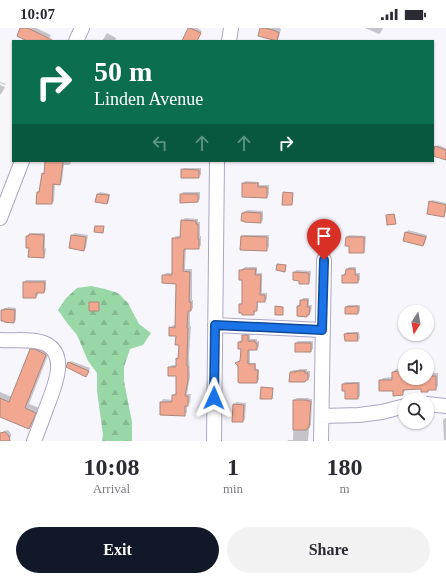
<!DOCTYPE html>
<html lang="en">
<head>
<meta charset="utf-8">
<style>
  :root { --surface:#fff; --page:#f2f2f3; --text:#2b2b33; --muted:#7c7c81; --accent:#111827 }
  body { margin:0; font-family:Georgia,serif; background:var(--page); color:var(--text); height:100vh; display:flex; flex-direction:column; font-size:15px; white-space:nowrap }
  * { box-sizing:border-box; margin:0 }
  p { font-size:13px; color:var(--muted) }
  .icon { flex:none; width:22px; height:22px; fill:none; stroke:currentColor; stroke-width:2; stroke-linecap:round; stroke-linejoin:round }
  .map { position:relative; height:413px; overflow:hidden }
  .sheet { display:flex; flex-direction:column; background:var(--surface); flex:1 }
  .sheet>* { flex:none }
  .banner { position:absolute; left:12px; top:12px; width:422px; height:122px; border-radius:0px; box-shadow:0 1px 3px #0004; background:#0b6e4f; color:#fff; overflow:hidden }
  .needle { width:26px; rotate:191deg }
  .controls { position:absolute; left:398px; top:277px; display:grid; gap:8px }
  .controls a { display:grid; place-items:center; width:36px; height:36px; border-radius:50%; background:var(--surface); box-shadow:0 1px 3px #0004; font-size:20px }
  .pin { position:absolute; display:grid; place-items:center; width:34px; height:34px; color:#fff; margin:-41px -17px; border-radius:50% 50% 50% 0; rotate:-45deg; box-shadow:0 0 4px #0007 }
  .pin .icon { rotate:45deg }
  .me { position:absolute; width:44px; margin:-22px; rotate:1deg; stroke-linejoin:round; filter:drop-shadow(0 0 3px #0008) }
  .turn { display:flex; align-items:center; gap:14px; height:84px; padding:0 16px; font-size:18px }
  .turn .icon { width:52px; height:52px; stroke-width:2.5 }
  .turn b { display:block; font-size:28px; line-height:34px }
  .lanes { display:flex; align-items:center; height:38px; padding:0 16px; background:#0003; justify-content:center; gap:20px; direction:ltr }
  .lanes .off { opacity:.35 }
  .eta { display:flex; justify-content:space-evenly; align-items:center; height:68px; text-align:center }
  .eta b { font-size:24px; font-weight:600; line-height:28px }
  .primary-button { display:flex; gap:8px; margin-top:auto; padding:8px 16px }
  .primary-button a { flex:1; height:46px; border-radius:24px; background:var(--accent); color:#fff; font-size:16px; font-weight:600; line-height:46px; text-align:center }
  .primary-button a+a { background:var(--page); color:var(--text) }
  .status { display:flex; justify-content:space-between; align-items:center; height:28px; padding:0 20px; background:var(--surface); direction:ltr }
  .status svg { height:11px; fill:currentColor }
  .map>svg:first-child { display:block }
  .forest { fill:url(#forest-firs) }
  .shadow { fill:#0003 }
  .building { fill:#f2a790; stroke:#ab877c }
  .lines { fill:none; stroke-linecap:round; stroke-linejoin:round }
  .minor-casing { stroke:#aea5c5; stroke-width:16 }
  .minor { stroke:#fff; stroke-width:14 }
  .route-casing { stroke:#114b97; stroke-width:10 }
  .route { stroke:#1a73e8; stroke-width:7 }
</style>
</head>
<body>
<div class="status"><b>10:07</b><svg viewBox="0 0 49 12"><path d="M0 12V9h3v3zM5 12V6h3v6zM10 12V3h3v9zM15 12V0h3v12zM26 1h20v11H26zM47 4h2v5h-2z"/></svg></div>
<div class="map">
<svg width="446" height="413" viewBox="0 0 446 413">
  <defs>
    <pattern id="forest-firs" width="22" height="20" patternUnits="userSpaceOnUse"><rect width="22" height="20" fill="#99d8a6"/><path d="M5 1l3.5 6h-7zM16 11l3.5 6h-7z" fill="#85ba90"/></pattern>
  </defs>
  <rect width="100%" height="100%" fill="#f8f6fd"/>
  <!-- forest -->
  <path class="forest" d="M91 258 105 261 118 265 128 275 139 296 151 305 143 317 130 321 124 339V353L132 394V413H102L103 407 97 363V345L88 333 77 307 67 295 58 282 66 270 77 260Z"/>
  <!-- shadow -->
  <path class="shadow" d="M22 0H36L51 7 48 13H30Z
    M189 0H197L202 3 197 13H183Z
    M261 0H280V1H281L279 9 276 12Z
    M365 0H383L381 4 379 6Z
    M107 5 116 10 115 13H102Z
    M0 54 6 56 5 57 0 55Z
    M0 57 5 59 3 63 0 67Z
    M438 117 446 120V131L436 119Z
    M46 133H71V135L69 137H64L62 153 60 156 55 155 54 173 52 175 38 164 40 162 42 146 45 143Z
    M184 140H201V147L198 149 182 142Z
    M245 153 259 154V157H269V166L267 169 243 156Z
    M100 164 110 166 109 173 107 175 98 166Z
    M183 164H200V171L198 173 181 167Z
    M285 164H293L292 176 284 165Z
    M432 172 446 175V184L443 188 430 174Z
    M247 182 263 183V192L260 194 243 186Z
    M388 186H395L396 194 395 195 387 187Z
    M185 190 198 191V194H200V208H201V217L199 220H186L185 241H192V272H193V280L190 283V298H191L189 327 190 348 187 366H191L190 375 187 377V384L184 387 161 374 163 371 173 372V367L176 365 177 347 169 340 172 337H177V331L179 329 180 316 177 307 170 300 173 297H176L177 255 163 248 166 245H173V211L176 208H181L182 193Z
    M408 202 427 207 425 215 423 217 406 205Z
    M32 205H45V220H46L45 227 43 229 30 219 27 208Z
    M75 205 88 207 86 220 84 222 72 207Z
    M244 207H269V219L266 222 242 209Z
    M349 207 366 208 365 222 363 224 350 218 347 209Z
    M246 239H257V245H262V265H267V271L265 273H258V280L255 282V284L253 286 240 277 243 275V251L240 242Z
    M349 239H356V245H360V252L357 254 343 248Z
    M296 242 311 243 310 253 308 255 294 245Z
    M26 252H46V262L44 264H38V267L36 269 24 254Z
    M303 270H309V277H312L311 284 307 288 298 278Z
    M348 277H360V283L358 285 346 279Z
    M8 279 16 280V292L14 294 2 282 4 280H7Z
    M347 304H359L360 310 358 312 345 306Z
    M245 305H250V311H257V313H259V319L256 321H250V335H256V341H259V352L257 354 237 335 241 332 242 320 239 314 241 312H243V307Z
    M298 313H313V321L310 323 296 315Z
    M36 317 50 322 29 376 40 380 34 395 29 400 0 388V364L12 369 31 322Z
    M71 333 90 340 88 346 86 348 69 335Z
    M299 341H307V343H310V349L305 353 291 344 293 342H298Z
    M396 341H404L405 350H427V345H438V358L435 361H430L428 363 422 360 405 361V363L402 366 380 353 383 350 393 349V344Z
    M345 354H360V368L358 370 346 362 343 356Z
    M297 370H309V371H312L311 397 309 399 308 413H287L289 412H293L294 372Z
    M236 374 246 375 245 391 243 393 234 377Z
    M445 390H446V412H444L443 392Z
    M8 402 11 406V408L10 411 9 413H0V406L4 403Z"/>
  <!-- building -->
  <path class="building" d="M20 0H28L54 13H27L17 8Z
    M188 0H190L201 5 197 13H182Z
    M260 0H265L276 3V4H279L277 13 258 8Z
    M435 118 446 122V132L433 128V124Z
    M45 133H63L60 157 53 156 52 176H36L37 164H39L42 145 44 146Z
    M181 141 199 142V150H181Z
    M242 155H258V159H267V170L242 169Z
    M283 164 293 165 292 177H282Z
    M97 166 109 167 107 176 95 174Z
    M180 166H198V174L180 175Z
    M429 173 446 177 444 189 427 186Z
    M244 184 261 185V195L244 194V193H241L242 185H244Z
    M394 186 396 196 387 197 386 187Z
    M181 192 196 193V196H198V211H199V221H184L183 243 190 244 189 274H191V283H188L187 300H188L187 331V338H188V352L185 368H188V378H185V388L160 387V374H172V367H176V348H168V339H176V330L178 331 179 317H175L176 308H169V299L175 300 176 256 162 255V247H172V210H180Z
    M95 198H104L103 205 94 204Z
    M405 204 426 209 423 218 403 213Z
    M29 206 44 207 43 222H44V230L28 229 29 220H26V208H29Z
    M71 207 86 209 84 223 69 220Z
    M241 208 267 209V223L240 222Z
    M346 209H364V225H349V218H345Z
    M277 236 286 237 285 244 276 242Z
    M243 241H256L255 247H261L260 267H265V274H257V283H254V287H242V285H239V276H242V252H239V242H243Z
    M346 241H355V247H358V255H342V247H345Z
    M293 244 309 245V256H299V253L293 252Z
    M23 254H45L44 265H36V270H23Z
    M300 272H308L307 279H310L309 287H307V289L297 288V278H300Z
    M89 274H99V283H89Z
    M275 278 283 279V287H275Z
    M358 278V286H345V279Z
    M5 281 15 282 14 295 4 294V293H1V282H5Z
    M357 305 358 313H345L344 306Z
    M242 307H248V313H255V315H257V322H248V336H255V342H258L257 355H239L238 354V338L235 335 240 333 241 321H238V314H242Z
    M295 315H311V324H295Z
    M30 321H35L46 327 25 380 36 385 29 401 0 389V370L9 374Z
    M68 334 89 343 86 349 66 339Z
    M296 343H305V345H308V352H306L305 354H289L290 344H296Z
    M402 343V348H405V350H427V348H436V362H428V364H421V361L403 362V367L393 368V363H379V352H392V344Z
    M358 355V371H345V363H342V356Z
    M261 359 273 360 272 371H260Z
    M293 372H307V373H311L309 400H307V402H293Z
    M233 376 244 377 243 394H232Z
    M5 404 9 408 10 413H0V405Z"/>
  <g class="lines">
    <defs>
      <path id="minor" d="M76 13 82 0
        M229 13 231 0
        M0 190 22 133
        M215 297 322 302
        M0 312C14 313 34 310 46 316 70 328 52 364 46 381 42 392 38 403 34 413
        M427 376 446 378
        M322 388 359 387 382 384 405 378
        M214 413 217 133
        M321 413 324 232"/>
    </defs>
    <!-- minor casing -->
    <use href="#minor" class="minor-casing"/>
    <!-- minor -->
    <use href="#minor" class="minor"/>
  </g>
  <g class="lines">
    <defs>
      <path id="route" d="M214 370 215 297 322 302 324 232"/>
    </defs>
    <!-- route casing -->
    <use href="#route" class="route-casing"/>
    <!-- route -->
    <use href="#route" class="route"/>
  </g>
</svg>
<div class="controls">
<a><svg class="needle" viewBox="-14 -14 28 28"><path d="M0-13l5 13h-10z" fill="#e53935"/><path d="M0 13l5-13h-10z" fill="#7c7c81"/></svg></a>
<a><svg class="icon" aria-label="sound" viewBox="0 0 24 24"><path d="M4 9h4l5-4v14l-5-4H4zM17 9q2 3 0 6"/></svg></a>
<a><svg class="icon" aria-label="search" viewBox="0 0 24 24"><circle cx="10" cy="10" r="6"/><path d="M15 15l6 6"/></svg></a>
</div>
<div class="pin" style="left:324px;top:232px;background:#d93025"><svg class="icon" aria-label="arrive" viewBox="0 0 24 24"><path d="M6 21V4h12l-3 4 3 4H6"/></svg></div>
<svg class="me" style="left:214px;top:370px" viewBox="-20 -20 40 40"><path d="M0-17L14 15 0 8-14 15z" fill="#1a73e8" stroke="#fff" stroke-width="4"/></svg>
<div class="banner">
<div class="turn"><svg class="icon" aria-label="right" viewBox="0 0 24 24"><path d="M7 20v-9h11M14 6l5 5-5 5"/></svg><div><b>50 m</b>Linden Avenue</div></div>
<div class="lanes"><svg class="icon off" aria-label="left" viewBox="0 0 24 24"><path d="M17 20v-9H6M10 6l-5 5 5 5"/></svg><svg class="icon off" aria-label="ahead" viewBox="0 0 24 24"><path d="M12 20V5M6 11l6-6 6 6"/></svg><svg class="icon off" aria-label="ahead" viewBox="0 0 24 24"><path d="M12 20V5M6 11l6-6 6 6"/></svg><svg class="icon" aria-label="right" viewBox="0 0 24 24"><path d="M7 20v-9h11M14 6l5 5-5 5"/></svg></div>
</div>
</div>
<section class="sheet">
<div class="eta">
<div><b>10:08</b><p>Arrival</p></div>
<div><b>1</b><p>min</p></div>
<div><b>180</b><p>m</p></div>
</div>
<div class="primary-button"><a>Exit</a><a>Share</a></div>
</section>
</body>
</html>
